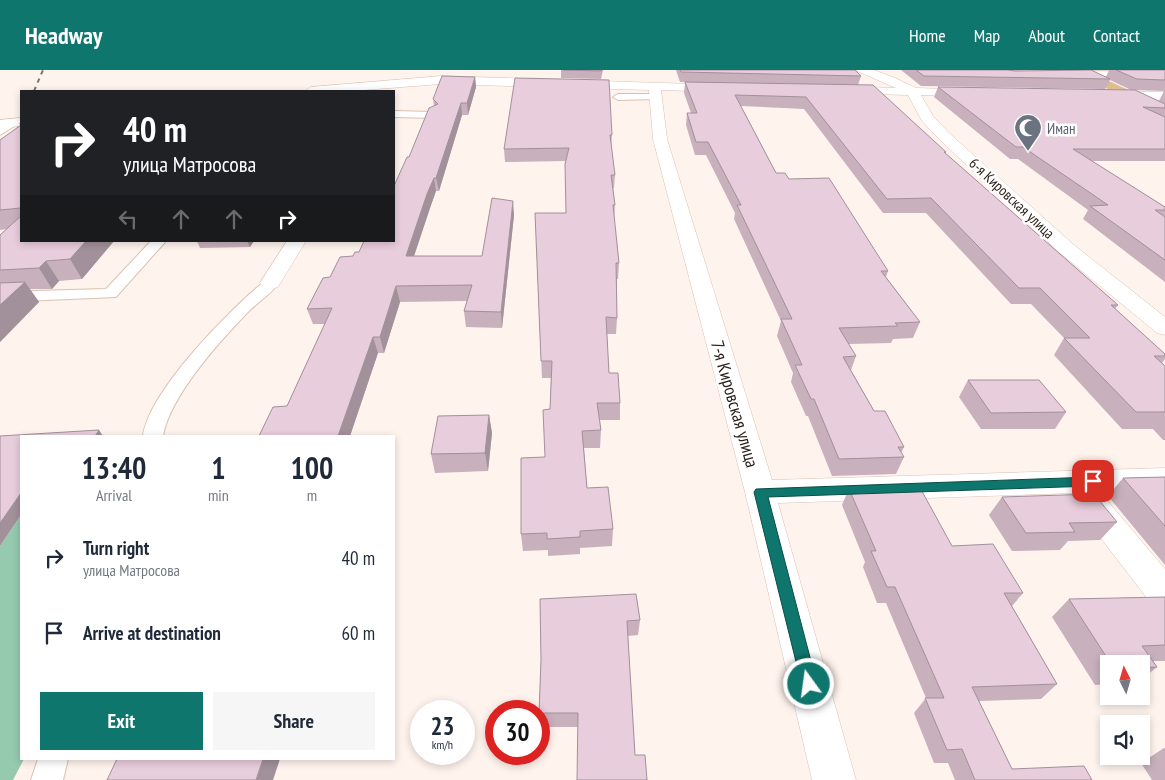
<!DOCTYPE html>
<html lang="en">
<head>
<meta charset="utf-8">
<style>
  :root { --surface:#fff; --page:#f6f6f7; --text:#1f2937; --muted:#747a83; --accent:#0f766e }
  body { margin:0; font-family:"PT Sans Narrow",sans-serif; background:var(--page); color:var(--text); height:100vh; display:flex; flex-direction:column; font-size:19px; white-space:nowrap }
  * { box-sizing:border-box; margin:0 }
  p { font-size:16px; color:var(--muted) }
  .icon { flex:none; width:28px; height:28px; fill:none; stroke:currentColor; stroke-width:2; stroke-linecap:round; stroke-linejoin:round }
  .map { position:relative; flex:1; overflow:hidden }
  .sheet { position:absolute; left:20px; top:365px; width:375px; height:325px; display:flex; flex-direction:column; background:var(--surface); border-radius:0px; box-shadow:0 2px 8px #0003 }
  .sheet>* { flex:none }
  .top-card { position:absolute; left:20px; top:20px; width:375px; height:152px; border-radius:0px; box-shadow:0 2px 8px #0003; background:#202124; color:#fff; overflow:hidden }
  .needle { width:32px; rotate:355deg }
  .controls { position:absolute; left:1100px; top:585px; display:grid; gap:10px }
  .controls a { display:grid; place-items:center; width:50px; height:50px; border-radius:0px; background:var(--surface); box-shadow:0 2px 8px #0003; font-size:25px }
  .speed { position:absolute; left:410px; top:630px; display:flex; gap:10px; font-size:25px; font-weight:700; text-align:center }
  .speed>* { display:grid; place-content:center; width:65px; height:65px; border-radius:50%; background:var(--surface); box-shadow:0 2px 8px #0003; line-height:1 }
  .speed small { font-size:12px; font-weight:400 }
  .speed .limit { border:8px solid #d22; background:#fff; color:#111 }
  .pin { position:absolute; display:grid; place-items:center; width:42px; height:42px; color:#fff; margin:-21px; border-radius:10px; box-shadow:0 2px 8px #0006 }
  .me { position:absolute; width:55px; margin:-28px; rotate:346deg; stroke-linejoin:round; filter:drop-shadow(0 0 4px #0008) }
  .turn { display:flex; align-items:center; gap:18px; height:105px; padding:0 20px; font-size:22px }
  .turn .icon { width:65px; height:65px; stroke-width:2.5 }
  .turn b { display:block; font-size:35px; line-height:42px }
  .lanes { display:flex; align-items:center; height:48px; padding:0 20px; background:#0003; justify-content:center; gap:25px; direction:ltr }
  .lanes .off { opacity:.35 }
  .eta { display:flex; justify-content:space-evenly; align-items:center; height:85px; text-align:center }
  .eta b { font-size:30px; font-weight:800; line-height:35px }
  .cta { display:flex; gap:10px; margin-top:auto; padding:10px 20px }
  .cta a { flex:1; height:58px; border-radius:0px; background:var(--accent); color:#fff; font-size:20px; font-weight:800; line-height:58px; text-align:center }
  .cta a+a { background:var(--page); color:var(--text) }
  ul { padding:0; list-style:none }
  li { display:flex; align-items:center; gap:15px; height:75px; padding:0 20px }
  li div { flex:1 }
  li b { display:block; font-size:19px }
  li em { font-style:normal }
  header { display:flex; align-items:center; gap:30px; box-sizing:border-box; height:70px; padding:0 25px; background:var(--accent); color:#fff }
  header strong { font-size:24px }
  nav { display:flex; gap:28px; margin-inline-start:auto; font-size:18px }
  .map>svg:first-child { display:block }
  .forest { fill:#95caaf }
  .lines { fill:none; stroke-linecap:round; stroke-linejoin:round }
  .service-casing { stroke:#dbc0b2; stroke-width:2 }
  .minor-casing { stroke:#dbc0b2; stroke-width:1 }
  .primary-casing { stroke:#d5d3d2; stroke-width:1 }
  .service { fill:#fff; fill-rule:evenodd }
  .minor { fill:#fff; fill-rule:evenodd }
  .primary { fill:#dfbc8c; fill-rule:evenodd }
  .rail-far1 { stroke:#7e746e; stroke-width:2; stroke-dasharray:4.5 4.5; stroke-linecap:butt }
  .rail { stroke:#7e746e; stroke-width:2.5; stroke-dasharray:5.5 5.5; stroke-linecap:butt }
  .wall { fill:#c8b0bd }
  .shaded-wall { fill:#a2909a }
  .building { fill:#e8cddc; stroke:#a2909a }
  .route { fill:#0f766e; stroke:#0a4d48 }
  .labels { text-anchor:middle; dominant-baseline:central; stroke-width:5; stroke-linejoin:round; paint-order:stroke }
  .far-worship-label { font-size:15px; fill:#5b616d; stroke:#fff; text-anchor:start }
  .far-street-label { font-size:15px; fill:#2d231e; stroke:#fff }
  .street-label { font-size:18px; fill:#2d231e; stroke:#fff }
</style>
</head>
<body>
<header>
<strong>Headway</strong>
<nav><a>Home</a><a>Map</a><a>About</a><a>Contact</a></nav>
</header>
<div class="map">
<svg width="1165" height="710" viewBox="0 0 1165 710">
  <rect width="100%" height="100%" fill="#fff3ed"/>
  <!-- forest -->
  <path class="forest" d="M21 445V689H24L13 710H0V476Z"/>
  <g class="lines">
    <defs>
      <path id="service" d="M1080 1 1165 2V8L1083 5H1080Z
        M656 24 659 25V29L618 30 613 27 618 24Z
        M394 41 433 42 438 45 433 48 394 47Z
        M12 50 16 51V55L0 65V57Z
        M151 171H166L116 227 0 232V222L106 219Z
        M271 208 276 210 279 213C271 224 257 233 248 242 219 272 170 326 163 366H143C149 321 230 239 266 210Z
        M38 689H68L63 710H31Z"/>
      <path id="minor" d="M857 0H874L895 8 916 18 978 20 980 23 978 26 974 27 921 25 933 46 949 63 1074 175 1165 247V265L1157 263 1060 183 939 69 922 51 908 25 838 23 836 20 842 16 896 18 859 2Z
        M441 6 726 15 728 18 722 22 661 20 667 69 772 410 1165 398V420L1100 422 1165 499V540L1153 536 1077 437 1073 429 1076 423 778 433 856 710H812L745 422 653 69 649 20 441 14 351 21H305L311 17Z
        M1110 21 1165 22V30L1106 28 1104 25Z
        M21 48V56L0 58V50Z
        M287 171H306L278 217 271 219 264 217 260 213Z"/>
      <path id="primary" d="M1069 0H1084L1165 37V46Z"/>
    </defs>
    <!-- service casing -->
    <use href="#service" class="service-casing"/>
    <!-- minor casing -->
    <use href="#minor" class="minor-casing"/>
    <!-- primary casing -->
    <use href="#primary" class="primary-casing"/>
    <!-- service -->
    <use href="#service" class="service"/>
    <!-- minor -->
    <use href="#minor" class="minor"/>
    <!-- primary -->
    <use href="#primary" class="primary"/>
    <!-- rail-far1 -->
    <path class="rail-far1" d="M34 21 43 0
      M7 78 21 53"/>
    <!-- rail -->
    <path class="rail" d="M0 84 9 76"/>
  </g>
  <!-- wall -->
  <path class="wall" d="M561 0H603L601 9 561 8Z
    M676 0H855L861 6 858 15 946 82V84L1118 235 1115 239 1165 284V289L1162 293 1165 296V370H1163L1153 359H1122L1054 285 1064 268 1031 234H1011L926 143H883L804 39 741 36 776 103 789 109 888 201 886 207 920 252 913 268 893 269 891 273 848 274 856 286 851 300 874 341 904 377 901 383 904 387 896 404 832 406 808 346H806L791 312 793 303 777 266 781 251 734 149 735 143 706 85H695L686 55 687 43H691L684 23 685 12 765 13 680 12Z
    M901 0H1021H1013L1106 7 1109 0H1165V21L1131 20 1110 10 1105 19 921 16Z
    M475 7 476 17 468 45H462L439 121H436L430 138 414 186H482L514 145 502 258 466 257 464 241 467 231 400 232 384 283H378L350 366H259L287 336 325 254H313L307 239 330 207 353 186 359 182 394 171 409 87 434 36 433 29Z
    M938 17 1159 31 1164 21H1165V91H1092L1165 137V212L1083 149 1088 140 1018 89H1010L934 27Z
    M21 55V171H114L82 209 59 211 52 219H30L39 232 0 272V165L6 159 0 160V70Z
    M612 65 611 78 615 105 614 118H613L615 135 614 149 619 193 618 209H617V248L616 264H607L609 303 620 333V350H599L601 360 600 378H584L587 418 613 459 612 476 580 478V484L548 486V480L523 481 521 464 545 387 550 339 551 308H542L535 143H566V91L505 92 504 79Z
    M197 171H254L250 177 200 178Z
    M968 310 1066 342 1055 359H981L959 327Z
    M489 345 492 363 488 401 435 403 431 384Z
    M1165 407V495L1108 426 1123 408Z
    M850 416 952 476 1023 523 1012 536 1057 614 1041 629 979 631 1012 699 1092 710H955L948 693H934L914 643 926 628 886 533H877L863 497 865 492 842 435Z
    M1002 427 1117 452 1100 470 1068 471 1060 480 1012 481 989 445Z
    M1165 527V591H1153L1157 597 1141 610V594H1109V614L1095 615 1052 547 1069 529Z
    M540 529 640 550 638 565 628 566 635 685 647 710 578 657H540L539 641 541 590Z
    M1164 678H1165V710H1152L1141 693Z"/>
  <!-- shaded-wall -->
  <path class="shaded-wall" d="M475 7 476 17 468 45 467 33Z
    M461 33 462 45 439 121 436 108Z
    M434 108 436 121 430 138 409 201 406 186 427 124Z
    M513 131 514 145 502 258 501 242Z
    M86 171H114L82 209 70 189Z
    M247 171H254L250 177Z
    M46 191 59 211 52 219 39 198Z
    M25 212 39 232 0 272V235Z
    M396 216 400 232 384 283 380 267Z
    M373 267 378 283 350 366H338Z
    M489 345 492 363 488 401 485 383Z
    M99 360 103 366H95Z
    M21 423V445L0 476V453Z
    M263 689H280L273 710H256Z"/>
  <!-- building -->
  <path class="building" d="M563 0H602L601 1Z
    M680 0H855L861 6 681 2Z
    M916 0H1008L1015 1 1091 0 1110 9 924 6Z
    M1116 0H1165V10L1137 9Z
    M442 6 475 7 467 33H461L436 108H434L427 124 406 186H482L492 128 513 131 501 242 464 241 472 215 396 216 380 267H373L338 366H259L273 337 287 336 332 238 307 239 323 208 330 207 340 187 353 186 355 182H359L364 171H394V116L407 87H409L429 38 438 34 433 29Z
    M515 8 609 10 612 65H610L615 105H611L615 135H613L619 193H616L617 248 606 247 609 303H618L620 333H597L601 360 582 361 587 418 608 417 613 459 580 461V467L547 469V463L521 464V388L545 387 543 340 550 339 552 291H541L535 143H566L565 94 569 78 504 79Z
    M685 12 873 15 946 82H944L1118 235H1111L1165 284V286H1154L1165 296V342H1136L1064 268H1090L1040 218H1019L931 128 887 129 806 27 735 25 776 103H785L789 109 829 108 888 201H881L920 252 895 253 898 256 839 258 856 286 843 287 874 341H885L904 377H898L904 387 839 389 814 329H811L795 295H802L781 249H792L737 135H741L708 72H696L687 43H697Z
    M938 17 1135 20 1165 34V38L1143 37 1165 47V79H1073L1165 137V140H1155L1165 147V190L1090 136 1108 135 1023 77H1016Z
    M21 55V138L0 140V70Z
    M21 146V171H86L70 189 46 191 39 198 0 200V165Z
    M25 212 0 235V213Z
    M968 310H1039L1066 342 991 343Z
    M489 345 485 383 431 384 438 346Z
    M99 360 95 366H21V423L0 453V366Z
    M1165 407V456L1123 408Z
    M918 414 952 476 993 474 1023 523H1004L1057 614 972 617 1012 699 1084 696 1092 710H975L962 679 947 680 925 628H944L895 517H887L871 481H876L849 419H851L850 416Z
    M1094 424 1117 452 1069 453 1075 462 1026 463 1002 427Z
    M636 524 640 550 627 551 635 685H645L647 710H577L578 643H539L541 590 540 529Z
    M1165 527V575L1142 576 1157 597 1141 598V594H1111L1069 529Z
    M117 689H263L256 710H107Z"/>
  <!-- route -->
  <path class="route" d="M1093 407 1097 408 1099 411 1097 415 1093 416 768 427 817 614 815 620 809 622 803 620 754 422 756 419Z"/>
  <!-- icons -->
  <defs>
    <symbol id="mosque-pin" viewBox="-11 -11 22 30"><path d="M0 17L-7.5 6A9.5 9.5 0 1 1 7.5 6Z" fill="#6b7280" stroke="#fff"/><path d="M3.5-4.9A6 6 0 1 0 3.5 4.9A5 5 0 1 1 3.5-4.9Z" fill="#fff"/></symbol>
  </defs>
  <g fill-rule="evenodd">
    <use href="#mosque-pin" x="1012" y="42" width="32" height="43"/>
  </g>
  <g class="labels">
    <!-- far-worship labels -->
    <g class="far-worship-label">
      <text x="1047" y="58">Иман</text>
    </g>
    <!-- far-street labels -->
    <g class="far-street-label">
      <text transform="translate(1012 128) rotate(43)">6-я Кировская улица</text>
    </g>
    <!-- street labels -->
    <g class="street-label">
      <text transform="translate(735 334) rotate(74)">7-я Кировская улица</text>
    </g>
  </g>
</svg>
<div class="controls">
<a><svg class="needle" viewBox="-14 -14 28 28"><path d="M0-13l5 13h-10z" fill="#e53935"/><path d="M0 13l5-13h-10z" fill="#747a83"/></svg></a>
<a><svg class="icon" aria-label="sound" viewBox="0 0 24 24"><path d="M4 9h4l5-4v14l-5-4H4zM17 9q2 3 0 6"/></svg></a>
</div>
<div class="speed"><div>23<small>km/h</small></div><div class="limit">30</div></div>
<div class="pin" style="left:1093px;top:411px;background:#d93025"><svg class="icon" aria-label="arrive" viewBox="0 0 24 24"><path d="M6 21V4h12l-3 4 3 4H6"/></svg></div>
<svg class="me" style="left:809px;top:614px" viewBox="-20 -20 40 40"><circle r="17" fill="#0f766e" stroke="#fff" stroke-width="3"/><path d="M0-11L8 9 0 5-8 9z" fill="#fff"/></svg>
<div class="top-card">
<div class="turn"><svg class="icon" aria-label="right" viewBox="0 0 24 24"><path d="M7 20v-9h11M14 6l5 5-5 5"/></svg><div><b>40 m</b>улица Матросова</div></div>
<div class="lanes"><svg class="icon off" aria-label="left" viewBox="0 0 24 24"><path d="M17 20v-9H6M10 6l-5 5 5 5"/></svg><svg class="icon off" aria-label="ahead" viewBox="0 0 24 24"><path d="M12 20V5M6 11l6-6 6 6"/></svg><svg class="icon off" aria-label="ahead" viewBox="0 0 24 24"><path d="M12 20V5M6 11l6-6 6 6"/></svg><svg class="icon" aria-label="right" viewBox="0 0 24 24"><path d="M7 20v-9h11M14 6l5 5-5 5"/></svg></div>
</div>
<section class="sheet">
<div class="eta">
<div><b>13:40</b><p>Arrival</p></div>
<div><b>1</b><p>min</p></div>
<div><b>100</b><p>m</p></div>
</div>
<ul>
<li><svg class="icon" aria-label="right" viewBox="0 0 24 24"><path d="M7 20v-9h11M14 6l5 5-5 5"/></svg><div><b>Turn right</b><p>улица Матросова</p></div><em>40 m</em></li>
<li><svg class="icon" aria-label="arrive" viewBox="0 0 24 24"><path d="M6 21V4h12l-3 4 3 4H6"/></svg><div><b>Arrive at destination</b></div><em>60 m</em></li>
</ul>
<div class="cta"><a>Exit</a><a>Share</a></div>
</section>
</div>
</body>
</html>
